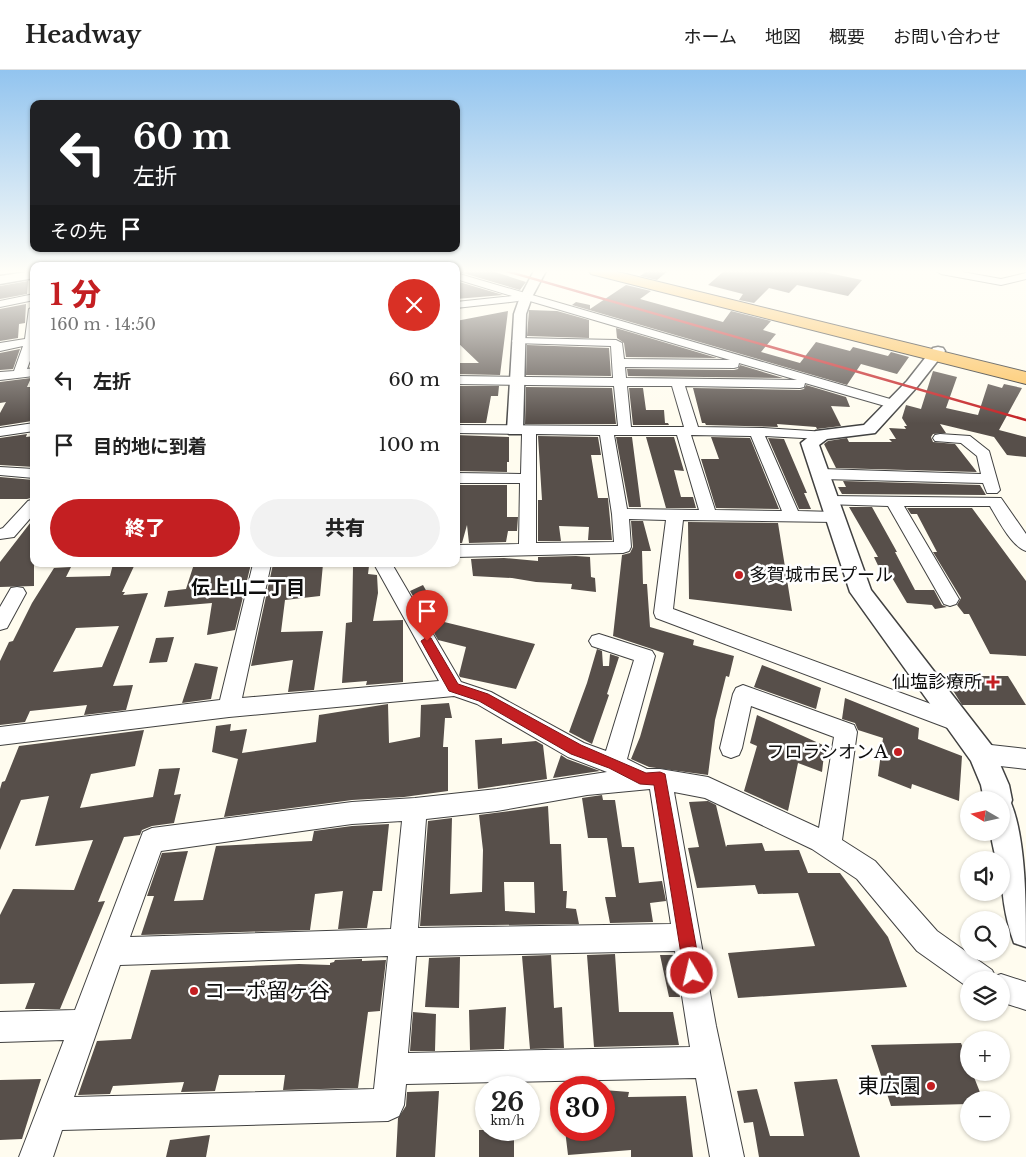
<!DOCTYPE html>
<html lang="ja">
<head>
<meta charset="utf-8">
<style>
  :root { --surface:#fff; --page:#f2f2f2; --text:#222; --muted:#767676; --line:#e0e0e0; --accent:#c41f22 }
  body { margin:0; font-family:"Libre Baskerville","Noto Sans JP",serif; background:var(--page); color:var(--text); height:100vh; display:flex; flex-direction:column; font-size:19px; white-space:nowrap }
  * { box-sizing:border-box; margin:0 }
  p { font-size:16px; color:var(--muted) }
  .icon { flex:none; width:28px; height:28px; fill:none; stroke:currentColor; stroke-width:2; stroke-linecap:round; stroke-linejoin:round }
  .map { position:relative; flex:1; overflow:hidden }
  .panel { position:absolute; left:30px; top:192px; width:430px; height:305px; display:flex; flex-direction:column; background:var(--surface); border-radius:10px; box-shadow:0 1px 4px #0004 }
  .panel>* { flex:none }
  .guide { position:absolute; left:30px; top:30px; width:430px; height:152px; border-radius:10px; box-shadow:0 1px 4px #0004; background:#202124; color:#fff; overflow:hidden }
  .needle { width:32px; rotate:279deg }
  .fabs { position:absolute; left:960px; top:721px; display:grid; gap:10px }
  .fabs a { display:grid; place-items:center; width:50px; height:50px; border-radius:50%; background:var(--surface); box-shadow:0 1px 4px #0004; font-size:25px }
  .speed { position:absolute; left:475px; top:1006px; display:flex; gap:10px; font-size:25px; font-weight:700; text-align:center }
  .speed>* { display:grid; place-content:center; width:65px; height:65px; border-radius:50%; background:var(--surface); box-shadow:0 1px 4px #0004; line-height:1 }
  .speed small { font-size:12px; font-weight:400 }
  .speed .limit { border:8px solid #d22; background:#fff; color:#111 }
  .pin { position:absolute; display:grid; place-items:center; width:42px; height:42px; color:#fff; margin:-51px -21px; border-radius:50% 50% 50% 0; rotate:-45deg; box-shadow:0 0 5px #0007 }
  .pin .icon { rotate:45deg }
  .me { position:absolute; width:55px; margin:-28px; rotate:351deg; stroke-linejoin:round; filter:drop-shadow(0 0 4px #0008) }
  .turn { display:flex; align-items:center; gap:18px; height:105px; padding:0 20px; font-size:22px }
  .turn .icon { width:65px; height:65px; stroke-width:2.5 }
  .turn b { display:block; font-size:35px; line-height:42px }
  .then { display:flex; align-items:center; height:48px; padding:0 20px; background:#0003; gap:10px; font-size:19px }
  .round { display:grid; place-items:center; flex:none; width:52px; height:52px; border-radius:26px; background:var(--page) }
  .summary { display:flex; align-items:center; justify-content:space-between; height:85px; padding:0 20px }
  h1 { font-size:30px; font-weight:800; line-height:38px; color:var(--accent) }
  .cta { display:flex; gap:10px; margin-top:auto; padding:10px 20px }
  .cta a { flex:1; height:58px; border-radius:30px; background:var(--accent); color:#fff; font-size:20px; font-weight:800; line-height:58px; text-align:center }
  .cta a+a { background:var(--page); color:var(--text) }
  ul { padding:0; list-style:none }
  li { display:flex; align-items:center; gap:15px; height:65px; padding:0 20px }
  li div { flex:1 }
  li b { display:block; font-size:19px }
  li em { font-style:normal }
  header { display:flex; align-items:center; gap:30px; box-sizing:border-box; height:70px; padding:0 25px; background:var(--surface); border-bottom:1px solid var(--line) }
  header strong { font-size:24px }
  nav { display:flex; gap:28px; margin-inline-start:auto; font-size:18px }
  .map>svg:first-child { display:block }
  .building { fill:#574f4a; fill-rule:evenodd }
  .lines { fill:none; stroke-linecap:round; stroke-linejoin:round }
  .minor-casing { stroke:#414141; stroke-width:2 }
  .tertiary-casing { stroke:#414141; stroke-width:3 }
  .trunk-casing { stroke:#1f1f1f; stroke-width:2 }
  .minor { fill:#fff; fill-rule:evenodd }
  .tertiary { fill:#fff; fill-rule:evenodd }
  .trunk { fill:#fcc058; fill-rule:evenodd }
  .rail { stroke:#c41f22; stroke-width:2.5 }
  .route { fill:#c41f22; stroke:#7f1416 }
  .poi-dot { fill:#c41f22; stroke:#fff; stroke-width:2 }
  .labels { text-anchor:middle; dominant-baseline:central; stroke-width:5; stroke-linejoin:round; paint-order:stroke }
  .poi-label { font-size:18px; fill:#0e0e0e; stroke:#fff; text-anchor:end }
  .neighbourhood-label { font-size:19px; font-weight:bold; fill:#0e0e0e; stroke:#fff }
  .near-poi-label { font-size:21px; fill:#0e0e0e; stroke:#fff; text-anchor:start }
</style>
</head>
<body>
<header>
<strong>Headway</strong>
<nav><a>ホーム</a><a>地図</a><a>概要</a><a>お問い合わせ</a></nav>
</header>
<div class="map">
<svg width="1026" height="1087" viewBox="0 0 1026 1087">
  <rect width="100%" height="100%" fill="#fffcef"/>
  <!-- building -->
  <path class="building" d="M456 201H492L526 212 520 220Z
    M647 201H668L657 210 640 206Z
    M724 201H819L862 210 848 226 797 215 789 223 769 218 754 233 739 230 743 224 708 215Z
    M28 211 27 224 0 229V216Z
    M456 211 503 225 456 229Z
    M626 215 651 221 640 229 723 252 731 241 771 251 763 260 776 264 761 282 800 293 816 272 850 281 853 277 888 286 891 282 909 287 897 304 861 294 847 315 572 235 576 232 590 235V239Z
    M26 234 25 253 19 254 18 268 0 271V239Z
    M529 240 557 241 589 250V268L527 266Z
    M508 241 500 305 456 304V293H479L456 271V251Z
    M616 258 717 288 626 287 624 273 617 268Z
    M527 275 609 278 611 306 526 305Z
    M20 279 13 299 0 300V283Z
    M740 295 783 308 628 306 627 299 734 300 738 299Z
    M933 301 957 307 946 338 973 344 978 345 988 314 1002 318 1004 314 1022 318 999 360 1026 367V387L1007 385 994 367 940 354 946 363 933 364 931 367 933 372 955 374 977 402 836 398 824 374 828 371 847 368 849 372H892L889 369H896L889 358 906 359 904 356H907L902 348 906 335 921 339Z
    M31 308 27 317H34V345L32 351 0 356V343L6 332 0 333V312Z
    M806 315 846 327 850 337 831 336 841 356 817 359 816 357 777 354 778 357 706 355 705 353H702L693 318 800 320 804 319Z
    M456 316H499L498 326H491L486 353H456Z
    M526 317 612 318 616 354H525Z
    M629 318H643L646 340H664L665 353H668L669 355H633Z
    M27 364 26 367 34 366V397L0 395V368Z
    M456 365 509 367V392H507V402L456 401Z
    M538 366 598 367 601 385H591L598 428H608L612 470H588L589 457 559 456 561 471H538V430H542Z
    M616 367H632L641 437H629Z
    M646 367H674L684 401 674 400 681 427H693L696 438H666Z
    M711 367 750 368 779 439 716 438 701 389H719Z
    M768 368 784 369 807 423H804L811 439H799Z
    M0 407 34 410V427L27 429H0Z
    M843 411 980 415 986 425 842 424 838 417H846Z
    M456 415H507V447H518L517 461H508L506 472 469 473 467 455 462 473H456Z
    M849 437H872L897 482H895L915 520H934L942 535 947 537 935 539 932 535 907 533 891 506H883L874 487H878Z
    M907 438H972L1026 511V586L990 584 969 544H964L957 535 961 528 933 482H937L917 444H911Z
    M34 448V516L0 517V492Z
    M631 451H643L651 481H642L643 514H647L650 557 694 570 693 575 734 586 729 607 726 606 715 650 708 705 649 697 631 689 640 667 664 583 613 566 622 485 630 483 633 477Z
    M688 452 778 453 792 541 689 529Z
    M576 486 590 487 591 507 595 508 596 522 571 519 572 514 536 512 512 508 473 506 471 489 504 488 538 491V487Z
    M113 494H135L122 522H125L123 525 148 523 113 616 133 615 126 640 84 645 87 635 30 641 25 652 0 655V591L9 572 13 571 32 533 54 498 71 497 66 507 110 506ZM119 556 102 597 53 602 76 558Z
    M194 494H251L235 560 207 565 212 533 164 537 168 521 186 519Z
    M273 494H323L320 526 285 530 281 562 323 561 314 620 288 622 293 590 251 596Z
    M369 496 368 504 377 505 378 523 373 551 403 550V612L366 615 367 611 342 613 346 553 352 552 353 497Z
    M423 515 437 540 423 543 410 521Z
    M436 550 535 574 516 619 460 607 459 605 466 577 438 570 433 561Z
    M174 567 167 592 149 593 156 568Z
    M597 579 602 581 603 596H609L610 584 619 587 607 624 609 625 592 674 569 662 587 613Z
    M195 593 218 597 211 629 182 633Z
    M762 595 821 618 816 639 754 617Z
    M944 606H1008L1026 635H962Z
    M845 628 919 658 918 669 962 686 959 731 912 714 911 719 878 706 883 668 858 660 855 653 842 649Z
    M449 633 452 648H445L443 677H448V721L404 727 352 730 224 747 238 689 212 682 216 656 231 654 230 661 247 659 242 683 316 672 319 645 388 634 389 673 420 667 421 635Z
    M757 645 825 676 822 702 798 693 788 741 744 721 757 676 750 673Z
    M144 660 135 696 91 704 80 738 153 727 159 699 180 698 174 725 181 724 174 753 152 756 142 760 140 765 124 767 98 832 105 831 60 939H25L35 913 0 914V845L13 819 74 820 93 770 35 776 49 726 21 730 0 780V719L2 712 5 711 19 676Z
    M502 668V674L536 671 543 675 547 709 478 719 475 670Z
    M561 685 567 689 600 701 553 708Z
    M602 725 603 730H615L622 777H634L639 813 662 811 666 831 650 833 653 852 610 853 605 827H616L607 768H588L582 728Z
    M708 731 716 735 726 777 727 775 762 773 765 781 799 780 808 803H840L888 867 907 917 738 928 728 883 815 876 798 823 758 824 755 815 697 818 688 778 699 777 689 732Z
    M548 736 550 774H561L563 821H567L566 838 576 839 579 854 420 856 428 751 452 748 450 824 482 822 483 780 479 745ZM504 812H534L535 843 505 841Z
    M389 754 382 821H373L367 858 338 859 343 821 315 824 310 860 141 865 154 826H147L162 783 188 781 174 831 203 830 216 776 312 771 314 761 352 756Z
    M615 884 619 942H673L679 975 594 977 587 885Z
    M551 885 554 938 562 937 564 978 530 979 522 886Z
    M660 885H674L680 927H669Z
    M460 887 459 938 425 937 429 888Z
    M362 889V891L386 890 380 941 368 942 358 1018 283 1020 285 1005H219L215 1021 181 1022 184 1012 113 1016 110 1024 78 1025 97 971 131 969 151 900 299 894 330 895V893L334 892 335 890Z
    M506 937 504 979 470 980 469 940Z
    M413 942 436 944 435 981H410Z
    M961 973 969 994V1002H972L983 1030H969V1034L891 1036 871 975Z
    M41 1009 22 1069 0 1070V1010Z
    M837 1009 860 1087H759L753 1052 744 1053 737 1021 757 1019 770 1066H804L794 1012Z
    M604 1020 629 1022 628 1027 686 1026 693 1087H631V1080L568 1085 565 1060H604Z
    M439 1021 435 1087H396L398 1048 406 1036 407 1022Z
    M479 1060H514V1087H479Z
    M210 1065 206 1087H166L170 1070Z"/>
  <g class="lines">
    <defs>
      <path id="minor" d="M936 201H957L1001 209 1026 203V209L1001 215 941 204Z
        M456 203 897 331 899 334 892 338 805 313 804 317 800 318 685 316 698 357 763 358 827 362 829 365 822 369 765 366 798 441 835 442 841 443 843 447 841 451 835 452 683 450 673 539 969 648 972 654 969 660 961 663 953 660 656 548 654 543 666 450 629 449 631 477 629 481 623 483 456 487V475L519 474 520 413H456V403L521 404 522 364 456 363V355L618 356 614 316 456 314V306L613 308 611 276 514 273 512 271 514 269 518 268 616 270 622 273 624 289 730 290 523 229 518 231 456 238V232L512 226 456 209ZM739 293 797 310 626 308 625 297 734 298 738 297ZM627 316H672L684 357H631ZM536 364 600 365 612 444 614 472 536 473ZM614 365H677L699 440 627 439ZM691 365 751 366 782 441 715 440Z
        M34 224V230L0 237V231Z
        M34 236V280L27 299 34 298V306L0 310V302L14 301 23 276 0 281V273L25 269 29 239Z
        M34 353V361L0 366V358Z
        M940 364 970 366 989 381 1000 420 997 423H987L983 413 821 409 816 407 813 404 816 401 821 399 981 404 977 386 961 373 935 371 933 368 935 365Z
        M0 397 34 399V408L0 405Z
        M830 426 1001 428 1026 464V481C1012 477 997 448 990 436H904L959 529 956 534 950 536 944 534 888 436 824 434 822 431 824 428Z
        M34 429V444L14 467 0 469V459L3 458 28 431Z
        M253 494H271L242 628 439 611 374 494H392L461 612 491 622 584 673 606 681 634 590 592 576 589 571 592 566 599 564 652 581 655 586 627 689 647 699H660L708 707 819 758 834 667 751 636 742 678 739 685 731 688 723 685 720 678 733 624 736 618 743 615 854 655 857 662 842 770 875 791 937 861 992 900 995 906 1001 904 1026 912V940L1001 932V910H969V918L917 881 857 809 812 779 705 728 674 722 716 956 744 1087H710L696 1008 406 1014 404 1035 399 1046 388 1051 62 1060 53 1087H19L64 970 0 972V942L75 940 143 762 152 758 352 732 415 728 497 719 607 702 568 687 477 634 454 626 229 647 0 675V657L220 630ZM650 719 671 854 418 858 426 749 497 741 587 725ZM402 751 391 859 130 867 161 781 352 754ZM675 881 690 977 408 983 416 886ZM388 886 374 1019 74 1027 120 895Z
        M17 517 23 518 26 523 7 558 0 560V537L11 518Z
        M982 674 1026 679V699L982 694 974 691 971 684 974 677Z"/>
      <path id="tertiary" d="M34 201V208L0 214V206Z
        M534 201H546L532 227 526 244 523 360 521 364H509L507 360 514 244 520 227Z
        M938 277 943 278 945 281 943 284 917 317 875 363 827 369 819 375 871 520 992 676 1009 715 1012 730 1011 733C1026 770 1026 835 1026 877L1014 873C1004 846 1001 818 1001 790H996L990 762H1001V730H984L981 715 971 691 850 522 801 373 816 361 864 355 907 311 933 278Z"/>
      <path id="trunk" d="M589 201H614L1026 302V314L591 204Z"/>
    </defs>
    <!-- minor casing -->
    <use href="#minor" class="minor-casing"/>
    <!-- tertiary casing -->
    <use href="#tertiary" class="tertiary-casing"/>
    <!-- trunk casing -->
    <use href="#trunk" class="trunk-casing"/>
    <!-- minor -->
    <use href="#minor" class="minor"/>
    <!-- tertiary -->
    <use href="#tertiary" class="tertiary"/>
    <!-- trunk -->
    <use href="#trunk" class="trunk"/>
    <!-- rail -->
    <path class="rail" d="M506 201 1026 350"/>
  </g>
  <!-- sky -->
  <linearGradient id="sky" x2="0" y2="1"><stop stop-color="#92c4ef"/><stop offset="0.57" stop-color="#fffef8"/><stop offset="1" stop-color="#fffef8" stop-opacity="0"/></linearGradient>
  <rect width="1026" height="353" fill="url(#sky)"/>
  <!-- route -->
  <path class="route" d="M427 567 431 568 458 614 488 624 581 675 646 703 660 702 665 704 701 903 698 909 692 911 686 909 684 903 654 715 640 714 609 698 571 684 479 631 449 621 421 571Z"/>
  <!-- markers -->
  <g class="poi-dot">
    <circle cx="739" cy="505" r="5"/>
    <path d="M990.5 604.5h5v5h5v5h-5v5h-5v-5h-5v-5h5z"/>
    <circle cx="898" cy="682" r="5"/>
    <circle cx="194" cy="921" r="5"/>
    <circle cx="931" cy="1016" r="5"/>
  </g>
  <g class="labels">
    <!-- poi labels -->
    <g class="poi-label">
      <text x="749" y="505" text-anchor="start">多賀城市民プール</text>
      <text x="982" y="612">仙塩診療所</text>
      <text x="888" y="682">フロラシオンA</text>
    </g>
    <!-- neighbourhood labels -->
    <g class="neighbourhood-label">
      <text x="248" y="517">伝上山二丁目</text>
    </g>
    <!-- near-poi labels -->
    <g class="near-poi-label">
      <text x="204" y="921">コーポ留ヶ谷</text>
      <text x="921" y="1016" text-anchor="end">東広園</text>
    </g>
  </g>
</svg>
<div class="fabs">
<a><svg class="needle" viewBox="-14 -14 28 28"><path d="M0-13l5 13h-10z" fill="#e53935"/><path d="M0 13l5-13h-10z" fill="#767676"/></svg></a>
<a><svg class="icon" aria-label="sound" viewBox="0 0 24 24"><path d="M4 9h4l5-4v14l-5-4H4zM17 9q2 3 0 6"/></svg></a>
<a><svg class="icon" aria-label="search" viewBox="0 0 24 24"><circle cx="10" cy="10" r="6"/><path d="M15 15l6 6"/></svg></a>
<a><svg class="icon" aria-label="layers" viewBox="0 0 24 24"><path d="M12 4l9 5-9 5-9-5zM3 14l9 5 9-5"/></svg></a>
<a>+</a>
<a>−</a>
</div>
<div class="speed"><div>26<small>km/h</small></div><div class="limit">30</div></div>
<div class="pin" style="left:427px;top:571px;background:#d93025"><svg class="icon" aria-label="arrive" viewBox="0 0 24 24"><path d="M6 21V4h12l-3 4 3 4H6"/></svg></div>
<svg class="me" style="left:692px;top:903px" viewBox="-20 -20 40 40"><circle r="17" fill="#c41f22" stroke="#fff" stroke-width="3"/><path d="M0-11L8 9 0 5-8 9z" fill="#fff"/></svg>
<div class="guide">
<div class="turn"><svg class="icon" aria-label="left" viewBox="0 0 24 24"><path d="M17 20v-9H6M10 6l-5 5 5 5"/></svg><div><b>60 m</b>左折</div></div>
<div class="then">その先<svg class="icon" aria-label="arrive" viewBox="0 0 24 24"><path d="M6 21V4h12l-3 4 3 4H6"/></svg></div>
</div>
<section class="panel">
<div class="summary"><div><h1>1 分</h1><p>160 m · 14:50</p></div><a class="round" style="background:#d93025;color:#fff"><svg class="icon" aria-label="close" viewBox="0 0 24 24"><path d="M6 6l12 12M18 6L6 18"/></svg></a></div>
<ul>
<li><svg class="icon" aria-label="left" viewBox="0 0 24 24"><path d="M17 20v-9H6M10 6l-5 5 5 5"/></svg><div><b>左折</b></div><em>60 m</em></li>
<li><svg class="icon" aria-label="arrive" viewBox="0 0 24 24"><path d="M6 21V4h12l-3 4 3 4H6"/></svg><div><b>目的地に到着</b></div><em>100 m</em></li>
</ul>
<div class="cta"><a>終了</a><a>共有</a></div>
</section>
</div>
</body>
</html>
